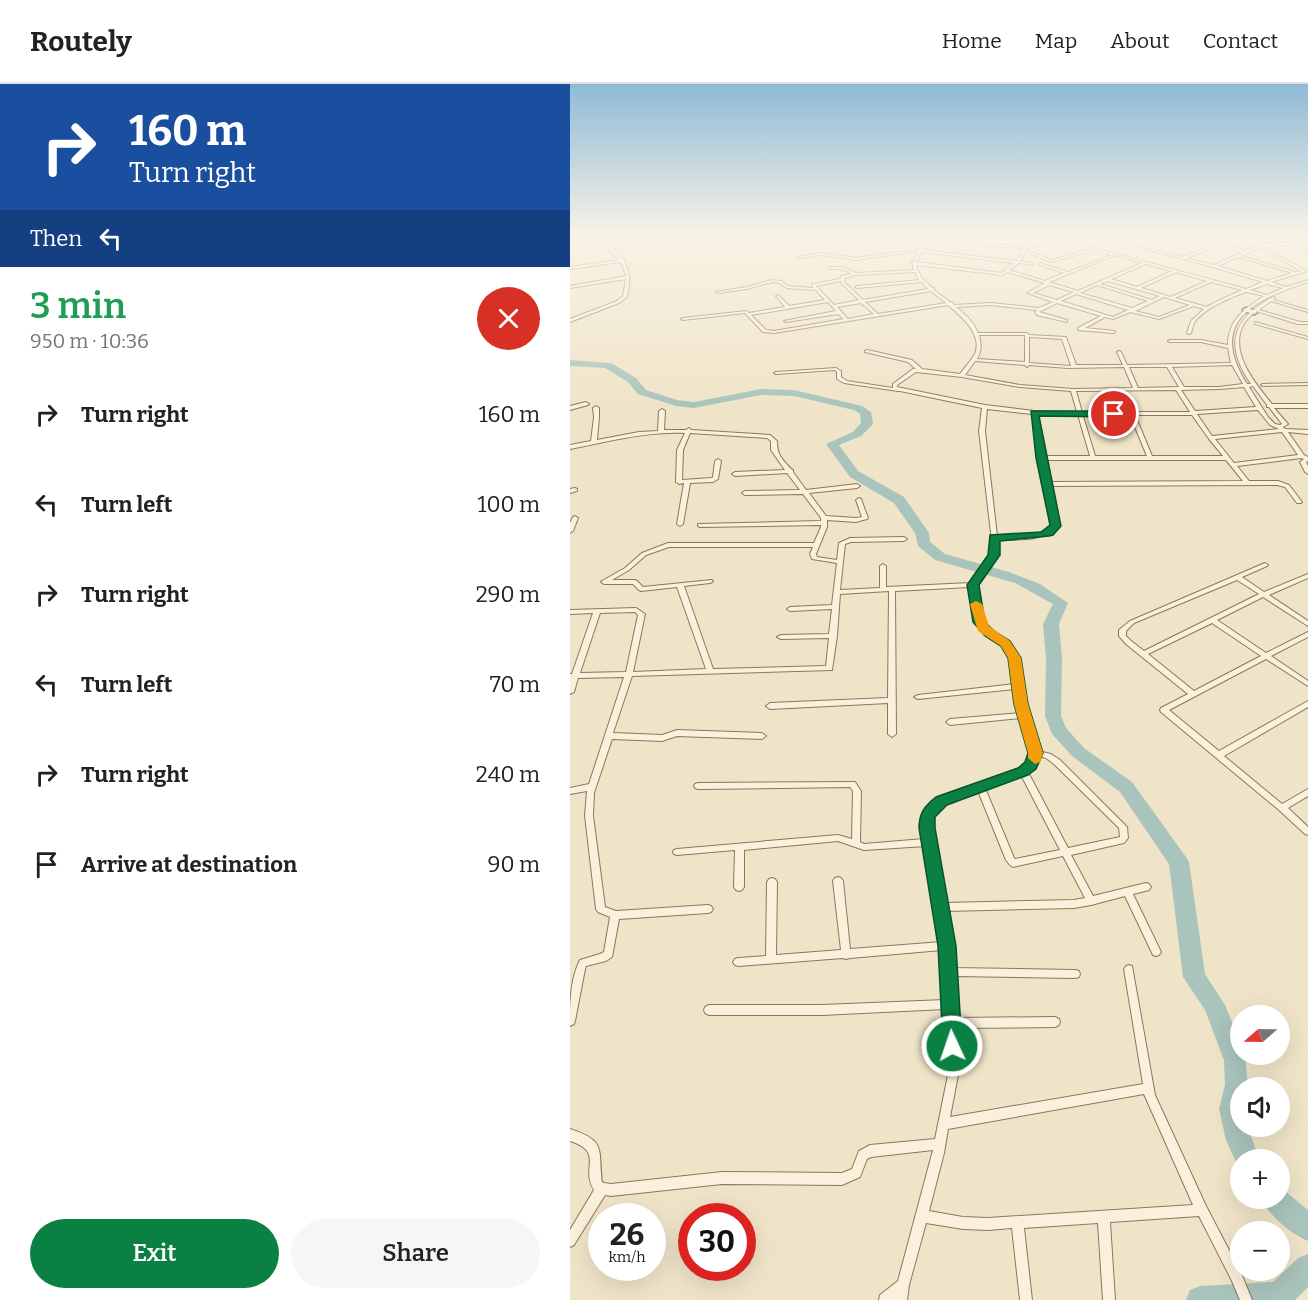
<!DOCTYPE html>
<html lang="en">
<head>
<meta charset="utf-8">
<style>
  :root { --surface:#fff; --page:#f6f6f6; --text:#222; --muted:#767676; --line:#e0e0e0; --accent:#0b8043 }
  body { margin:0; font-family:Bitter,serif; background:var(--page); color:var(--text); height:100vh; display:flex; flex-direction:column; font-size:22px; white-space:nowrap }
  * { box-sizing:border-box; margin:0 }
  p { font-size:20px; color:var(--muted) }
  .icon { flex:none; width:33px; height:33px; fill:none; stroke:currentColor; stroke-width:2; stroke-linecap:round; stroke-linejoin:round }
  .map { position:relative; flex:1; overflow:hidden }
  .drawer { display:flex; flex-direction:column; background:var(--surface); width:570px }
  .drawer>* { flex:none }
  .banner { background:#1a4fa0; color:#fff; overflow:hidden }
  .needle { width:39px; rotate:250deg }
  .buttons { position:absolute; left:660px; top:921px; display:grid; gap:12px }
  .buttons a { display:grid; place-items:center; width:60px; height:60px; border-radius:50%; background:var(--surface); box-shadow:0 6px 24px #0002; font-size:30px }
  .speed { position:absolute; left:18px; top:1119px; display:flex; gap:12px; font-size:30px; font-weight:700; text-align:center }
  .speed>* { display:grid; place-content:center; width:78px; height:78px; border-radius:50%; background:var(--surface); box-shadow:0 6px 24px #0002; line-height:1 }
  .speed small { font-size:15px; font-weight:400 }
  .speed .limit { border:9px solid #d22; background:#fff; color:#111 }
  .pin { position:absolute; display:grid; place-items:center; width:51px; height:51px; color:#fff; margin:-26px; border:3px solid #fff; border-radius:50%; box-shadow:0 2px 6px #0007 }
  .me { position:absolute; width:66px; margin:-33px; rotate:357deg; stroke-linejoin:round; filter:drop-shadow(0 0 4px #0008) }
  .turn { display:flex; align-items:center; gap:21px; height:126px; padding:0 30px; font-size:27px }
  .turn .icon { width:78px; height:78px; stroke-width:2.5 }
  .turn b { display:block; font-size:42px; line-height:51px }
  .then { display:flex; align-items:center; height:57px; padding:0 30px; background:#0003; gap:12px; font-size:22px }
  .round { display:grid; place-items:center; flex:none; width:63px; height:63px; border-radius:32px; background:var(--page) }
  .overview { display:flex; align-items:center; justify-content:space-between; height:102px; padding:0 30px }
  h1 { font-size:36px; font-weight:600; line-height:45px; color:#1e9e55 }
  .action { display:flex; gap:12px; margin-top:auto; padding:12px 30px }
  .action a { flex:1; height:69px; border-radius:36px; background:var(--accent); color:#fff; font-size:24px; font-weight:600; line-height:69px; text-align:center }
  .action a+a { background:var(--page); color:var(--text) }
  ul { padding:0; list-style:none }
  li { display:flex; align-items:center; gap:18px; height:90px; padding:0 30px }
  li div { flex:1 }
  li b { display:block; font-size:22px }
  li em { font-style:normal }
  header { display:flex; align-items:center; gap:36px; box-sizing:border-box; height:84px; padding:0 30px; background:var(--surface); border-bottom:2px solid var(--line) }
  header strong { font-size:28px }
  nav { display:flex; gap:33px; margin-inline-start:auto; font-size:21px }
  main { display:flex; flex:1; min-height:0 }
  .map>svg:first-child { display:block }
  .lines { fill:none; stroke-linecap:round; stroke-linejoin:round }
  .river { fill:#a9c4bc; fill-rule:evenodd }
  .street-casing { stroke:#8d765c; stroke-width:2 }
  .secondary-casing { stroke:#6f573f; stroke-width:4 }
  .street { fill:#faf1dc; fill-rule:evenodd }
  .secondary { fill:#faf1dc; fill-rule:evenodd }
  .route { fill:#0b8043; stroke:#07532c; stroke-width:1.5 }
  .slow { fill:#f59e0b }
</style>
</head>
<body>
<header>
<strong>Routely</strong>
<nav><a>Home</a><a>Map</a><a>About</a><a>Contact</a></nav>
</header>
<main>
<section class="drawer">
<div class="banner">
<div class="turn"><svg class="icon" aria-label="right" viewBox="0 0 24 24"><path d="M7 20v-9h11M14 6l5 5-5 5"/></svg><div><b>160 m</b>Turn right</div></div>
<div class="then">Then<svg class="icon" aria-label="left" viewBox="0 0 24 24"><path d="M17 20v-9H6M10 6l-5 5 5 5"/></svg></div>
</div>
<div class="overview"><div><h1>3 min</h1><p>950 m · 10:36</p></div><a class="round" style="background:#d93025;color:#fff"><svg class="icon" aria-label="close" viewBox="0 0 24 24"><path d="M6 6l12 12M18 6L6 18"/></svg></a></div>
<ul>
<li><svg class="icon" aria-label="right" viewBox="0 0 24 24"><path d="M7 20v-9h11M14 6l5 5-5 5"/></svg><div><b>Turn right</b></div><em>160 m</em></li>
<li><svg class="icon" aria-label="left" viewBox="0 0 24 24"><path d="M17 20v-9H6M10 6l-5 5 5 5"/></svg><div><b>Turn left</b></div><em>100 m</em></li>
<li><svg class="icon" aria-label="right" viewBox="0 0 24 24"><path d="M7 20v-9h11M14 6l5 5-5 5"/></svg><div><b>Turn right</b></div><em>290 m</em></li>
<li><svg class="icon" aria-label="left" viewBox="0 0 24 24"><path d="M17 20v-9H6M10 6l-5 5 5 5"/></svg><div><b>Turn left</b></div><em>70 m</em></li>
<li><svg class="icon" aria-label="right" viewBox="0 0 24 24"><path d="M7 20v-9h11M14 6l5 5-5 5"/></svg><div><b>Turn right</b></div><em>240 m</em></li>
<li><svg class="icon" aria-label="arrive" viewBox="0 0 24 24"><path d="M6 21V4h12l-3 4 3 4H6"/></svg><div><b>Arrive at destination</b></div><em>90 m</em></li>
</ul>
<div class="action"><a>Exit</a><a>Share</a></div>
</section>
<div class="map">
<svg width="738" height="1216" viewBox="0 0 738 1216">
  <rect width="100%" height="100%" fill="#f0e4c8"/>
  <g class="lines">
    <!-- river -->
    <path class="river" d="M0 276 41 279 66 294 76 306 107 316 124 318 191 305 224 306 292 322 301 328 303 340 291 352 269 361 288 387 334 413 359 449 360 458 375 470 439 488 470 500 498 519 489 540 492 574 491 632 496 644 514 664 562 698 616 773 619 778 635 890 655 921 670 958V970H675L678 1004H670V1042H677L690 1076H670L669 1085 656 1056 649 1025 655 1001 654 976 635 926 613 893 599 780 550 708 502 672 482 650 475 632 476 574 473 540 483 520 445 499 365 476 348 462 345 449 324 419 280 393 256 360 283 348 291 339 290 330 284 326 224 312 191 311 124 324 106 322 68 310 58 298 35 284 0 282Z
      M710 1103 738 1126V1157C721 1150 698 1131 691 1114H710Z
      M738 1170V1203L725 1216H616L620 1206 630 1202 703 1198 728 1174Z"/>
    <defs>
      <path id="street" d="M28 153H32L53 175 56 176 54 177C61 189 60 200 57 213L49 219 0 238V235L47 217 53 212 56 195 0 204V202L56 192 54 185 51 178 0 185V183L49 176Z
        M360 153H369L414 160 450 162 468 161 484 158 497 153H503L485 160 458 164 456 166 481 176 524 164 537 155 531 153H545L543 155 582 165 590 162 571 153H576L593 161 616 153H622L586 166 612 173 650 159 637 153H642L674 167 689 161 695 160 678 153H684L699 160 738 156V158L728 159 738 165V167L724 160 694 163 735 186 738 185V187L701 198 716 203 738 196V198C684 216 637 237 677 300H681C654 261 662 235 703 213L705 214 703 216 738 226V228L701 217 689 226 730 238H738V240H728L686 227C649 255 681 295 702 320H738V324H704L718 340 713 343 715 345 738 346V350L718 348 734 371 738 373V377L736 378 738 382V390L735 388 730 378 734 375 731 374 667 382 679 397H708L719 401 732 418 731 419H727L715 403 707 401 479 402 488 442C474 458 447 455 428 456L429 466 408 497 406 507 412 538 415 543 438 558 449 574 455 620 468 667 481 670 490 676 557 743 558 754 554 759 501 771 523 812 576 799 579 800 581 803 579 806 563 810 591 868 589 871 586 872 583 871 555 812 521 821 504 824 376 827 382 862 383 884 505 886 509 887 510 890 509 893 505 894 384 892 386 934 485 933 489 935 490 938 489 941 485 943 387 944 389 986 380 1033 573 1000 554 885 556 882 559 881 562 882 585 1011 636 1122 671 1189 682 1216H670L662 1197 629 1132 540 1138 545 1216H533L528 1139 454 1144 462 1216H450L442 1144 418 1146 393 1145 356 1139 339 1201 337 1216H309L310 1211 328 1197 363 1066 301 1073 297 1075 290 1093 272 1101 152 1100 41 1112 35 1111 4 1161 0 1163V1146L24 1106C10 1085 35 1068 0 1057V1045C37 1057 28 1065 32 1098L34 1099 41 1100 152 1088 272 1089 282 1085 289 1067 300 1061 365 1055 379 986 375 925 252 931H139L135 929 134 926 135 923 139 921H252L375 916 372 866 280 874 276 875 273 874 168 882 165 881 163 878 165 875 168 874 196 872 197 798 199 795 202 794 205 795 207 798 206 871 271 866 263 797 265 794 268 793 271 794 273 797 280 865 372 858 356 762 294 766 268 757 174 766V803L172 806 169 807 166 806 164 803 165 766 107 771 104 770 103 768 104 766 107 765 268 751 282 755 283 707 280 703 128 705 125 704 124 702 125 700 128 699 285 698 291 707 290 758 294 760 354 755C348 715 376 712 406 701L407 699H413L450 685 457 679 461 669 451 634 380 641 376 638 380 635 450 629 445 605 348 615 344 613 348 611 445 600 441 574 432 562 411 545 406 538 400 507V503L325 507 326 650 322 653 318 650V619L200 625 196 622 200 619 318 614 319 507 270 510 267 552 262 586 62 592 43 649 92 651 107 646 192 649 196 652 192 655 107 652 92 657 42 655 24 709 23 732 35 823 46 827 138 821 141 822 143 825 141 828 138 829 49 835 42 873 36 877 16 882 15 885 5 937 4 940 0 942C0 920 0 895 10 876L30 870 34 868 40 833 28 828 26 825 15 732 17 707 0 710V704L19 700 54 593 8 594 4 608 0 610V590H2L23 529 0 530V526L66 524 75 530 63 588 136 585 107 503 71 507 69 506 63 500H34L31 498 32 497 55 484 72 469 98 459H244L251 443V441L130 443 128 442V440L251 437V434L233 410 175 411 172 409 175 407 230 406 217 389 165 392 162 390 165 388 215 386 201 366V357L197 354 120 349 113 366 112 396 142 394 143 393 145 377 148 375 151 377 148 395 143 398 120 399 113 440 110 442 107 440 114 399 109 400 106 398 107 366 115 349C76 347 37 358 0 365V361L21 357 24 333 23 324 26 322 29 324V333L27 356 69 348 88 347 89 327 92 325 95 327 94 346H116L119 344 121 346 200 351 207 357C207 371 212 375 221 385L223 386V388L236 406 287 400 290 402 287 404 239 409 256 432 286 434 292 433 286 416 289 414 291 415 298 434 297 435 286 438 257 436V443L246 470 247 473 267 476 269 459 280 454 334 453 337 455 334 457 281 458 275 460 270 506 310 504V482L313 480 316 482V503L401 499 423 466 409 347 412 324 330 307H328L274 299 267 295V288L265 286 206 290 204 289 206 288 266 284 271 287V293L277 297 323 304V300L343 285H346L338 278 295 268V267L297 266 342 276 352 285 390 290C395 283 401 277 405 270 413 250 391 232 378 221L204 249 193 248 175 229 113 236 111 235 113 234 176 227 179 229 215 223 206 212 208 211 219 222 255 216 246 206 217 204 209 199 202 198 177 205 148 209 146 208 177 203 202 196 211 197 218 202 243 204 242 200 270 195 271 192 282 190 272 185H259L260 183H273L286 189 344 186 343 183V180L341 179 344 178 348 167 286 176 252 171 230 174 228 173 252 169 286 174 350 165 361 154ZM364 155 414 162 454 164 447 177 353 166ZM541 156 643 183 693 198 676 205 528 165ZM653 160 671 169 667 171 664 170V172L644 181 616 174ZM690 163 731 187 726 188 671 172ZM525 166 541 171 498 188 470 179V181L494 189 475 197 439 186 449 179 464 181 463 179 450 177 455 168 481 178ZM351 168 444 179 431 189 347 178 350 169ZM545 171 572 179 508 207 479 198ZM668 173 722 189 697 197 648 182ZM576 180 602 187 567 203 541 195ZM347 181 432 191 437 188 475 199 457 209 483 218 469 224 421 219 384 221 382 218H380L364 206V204H362L352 194 346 183ZM345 188 349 196 287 202 285 203 287 204 352 198 358 205 293 216 275 199 274 194 285 191ZM606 188 637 197 601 213 571 204ZM271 197 272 200 289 216 264 221 246 202ZM538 197 590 212 582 216 530 200ZM641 198 672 206 648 217 637 223 605 214ZM697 200 713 204 697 211 680 206ZM479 201 504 208 487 216 463 209ZM527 201 578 217 562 224 510 209ZM361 207 376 219 308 230 295 218ZM676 208 694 212C674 225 658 236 658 261L631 256H600L598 257 600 258H631L658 264 661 279 557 281 551 268 549 267 547 268 553 281H506L496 253 459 251 457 249H408C404 238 395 230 386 223L421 221 467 226 465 228 467 231 497 238V236L469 228 487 219 531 232 508 244V246L543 249 545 248V247L515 244 535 233 543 235 560 228 589 235 624 222 634 225 621 237 617 249 619 250 621 249C622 246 623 242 624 239 633 225 661 213 676 208ZM506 210 558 226 543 233 491 217ZM594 213 620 221 589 233 565 227ZM258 218 266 227 214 237 216 238 268 230 274 235 204 247 196 246 181 231ZM291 219 304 230 278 235 267 223ZM409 251H455V278L407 275C412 266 411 261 409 251ZM459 253 492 255 501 282 459 279ZM405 277 455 281 457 283 459 281 498 284 554 283 563 304 503 305 450 301 395 291ZM662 281 673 300 649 303H614L602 283ZM559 283H597L609 303 568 304ZM346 288 392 293 450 303 501 307 507 328 464 327 415 321 327 303V301ZM683 302 697 321V323H699L712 340 710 341 705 340 698 333 679 303ZM674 303 686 323 625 327 611 306 649 305ZM606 306 620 328H512L506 307ZM417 325 462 330 467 374 482 442C469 454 445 451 427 452L415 347ZM688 326 700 341 709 345 642 352 627 330ZM467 331H508L520 372H473ZM560 331 577 372H525L513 332ZM565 331H622L639 355 653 372H582ZM712 348 728 371 664 379 645 355ZM473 376H656L673 397 478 398ZM99 463H243L240 470 242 475 267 479 262 521 220 523 217 525 220 527 262 525 259 550 211 551 207 553 211 555 259 554 256 582 143 585 114 502 140 499 142 498 143 497 142 496 73 503 67 497 65 496H42L59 486 76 471ZM65 528 68 531 56 588 10 589 30 529ZM468 672 476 674 484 680 549 744 550 753 498 764 458 688 464 683ZM451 691 490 766 445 775 444 774 415 704ZM408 707 436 776 440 781 443 783 493 772 515 814 504 816 374 819 361 744C363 717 387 715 408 707ZM574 1010 623 1121 418 1134 393 1133 359 1127 374 1069 378 1045Z
        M685 238 738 253V255L685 240Z
        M738 299V301L693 302 691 301 693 300Z
        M16 318 19 320 18 321 0 326V322Z
        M5 404 7 405V407L0 409V405Z
        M5 432 8 434 3 447 0 449V439L3 433Z
        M695 479 698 481 697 482 672 493 694 508 738 490V494L699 511 738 537V542L693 513 647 536 696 569 738 548V553L701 572 738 597V602L696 575 599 626 649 667 738 617V623L654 672 712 720 738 705V712L718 724 738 743V751L735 750 709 726 591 628 590 626 591 624 618 610 556 560 549 552V546L560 537ZM667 496 689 510 574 567 560 556 556 552V547L564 539ZM642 539 691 572 624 607 578 570Z"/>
      <path id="secondary" d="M676 224 686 227 687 228 684 230 674 227 673 226Z"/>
    </defs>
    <!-- street casing -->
    <use href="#street" class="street-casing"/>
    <!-- secondary casing -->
    <use href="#secondary" class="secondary-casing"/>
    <!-- street -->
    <use href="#street" class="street"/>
    <!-- secondary -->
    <use href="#secondary" class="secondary"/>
  </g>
  <!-- sky -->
  <linearGradient id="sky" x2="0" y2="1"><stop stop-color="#8fbad6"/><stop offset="0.47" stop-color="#f8f3e6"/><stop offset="1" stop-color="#f8f3e6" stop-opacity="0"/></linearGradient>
  <rect width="738" height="323" fill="url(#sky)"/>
  <!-- route -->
  <path class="route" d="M461 327H544L549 330 544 333 469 332 491 442 483 451 479 452 430 457V471L409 501 415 538 424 547 440 557 451 574 458 620 473 669 466 685 458 691 377 721 365 733V744L386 862 392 962 389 969 382 971 376 969 373 962 368 862 349 744C349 730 354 722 366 713L448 684 455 678 458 669 444 620 438 574 431 562 415 552 403 538 397 501 418 471 420 451 471 448 480 441 466 374Z"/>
  <!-- slow -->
  <path class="slow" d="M406 517 412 520 419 542 440 557 451 574 458 620 473 669 470 678 465 680 458 674V669L444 620 438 574 431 562 408 547 400 520Z"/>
</svg>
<div class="buttons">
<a><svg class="needle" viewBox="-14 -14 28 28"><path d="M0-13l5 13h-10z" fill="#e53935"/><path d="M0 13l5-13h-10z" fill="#767676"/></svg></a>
<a><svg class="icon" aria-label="sound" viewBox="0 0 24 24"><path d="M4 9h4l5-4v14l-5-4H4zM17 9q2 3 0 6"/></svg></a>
<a>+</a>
<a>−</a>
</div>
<div class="speed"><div>26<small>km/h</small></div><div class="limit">30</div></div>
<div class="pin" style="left:544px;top:330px;background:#d93025"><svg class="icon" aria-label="arrive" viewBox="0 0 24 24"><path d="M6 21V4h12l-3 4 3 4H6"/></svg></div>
<svg class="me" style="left:382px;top:962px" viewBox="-20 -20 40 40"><circle r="17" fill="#0b8043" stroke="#fff" stroke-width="3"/><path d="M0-11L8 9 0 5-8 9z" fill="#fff"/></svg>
</div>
</main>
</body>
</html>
